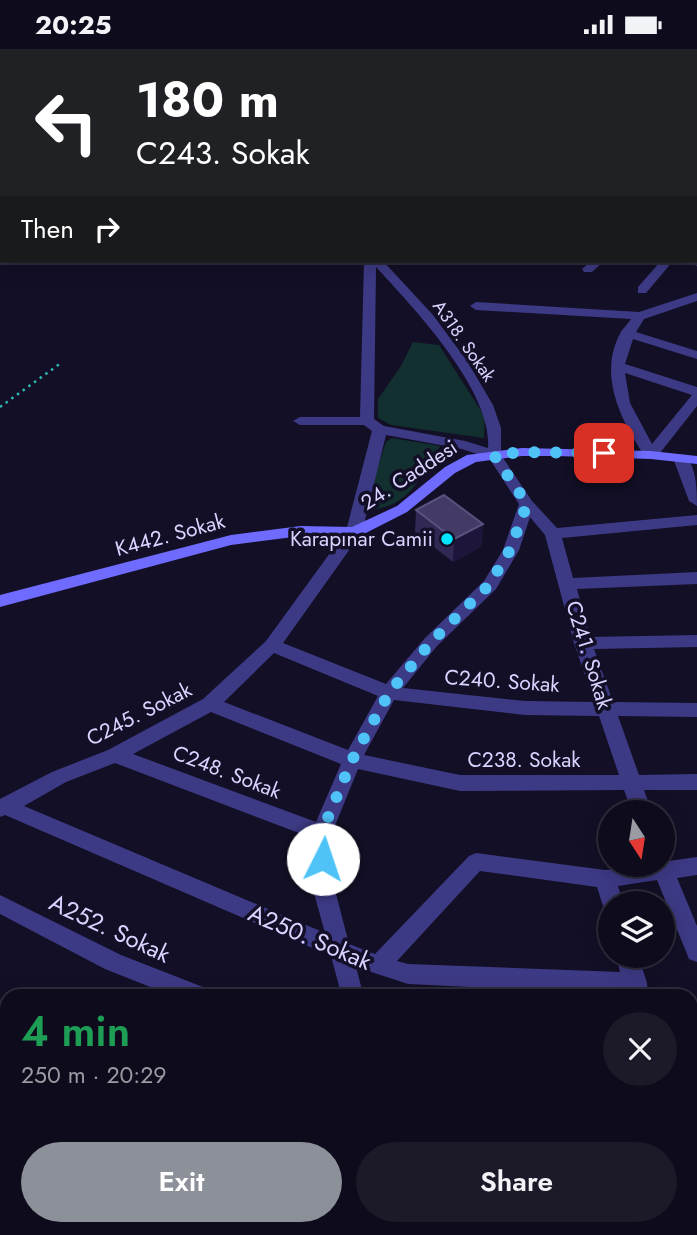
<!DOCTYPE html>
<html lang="en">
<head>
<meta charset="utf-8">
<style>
  :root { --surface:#0e0b1c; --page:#1c1929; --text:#f1f3f6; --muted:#9b9ba3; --line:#2e2b3b; --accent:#8c9099 }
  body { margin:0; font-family:Jost,sans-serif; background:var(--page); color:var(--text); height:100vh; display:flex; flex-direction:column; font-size:26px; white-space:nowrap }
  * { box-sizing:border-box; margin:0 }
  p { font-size:23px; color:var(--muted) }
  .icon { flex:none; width:38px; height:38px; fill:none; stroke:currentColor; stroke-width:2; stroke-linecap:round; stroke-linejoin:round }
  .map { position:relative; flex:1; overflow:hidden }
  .panel { position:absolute; left:0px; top:940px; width:698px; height:247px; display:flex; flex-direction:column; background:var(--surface); border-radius:21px 21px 0 0; box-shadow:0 4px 18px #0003,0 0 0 2px var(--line) }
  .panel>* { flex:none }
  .top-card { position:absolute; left:0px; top:0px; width:698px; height:214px; box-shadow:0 4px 18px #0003,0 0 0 2px var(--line); background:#202124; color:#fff; overflow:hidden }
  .needle { width:46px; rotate:168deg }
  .fabs { position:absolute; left:598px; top:751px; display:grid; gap:14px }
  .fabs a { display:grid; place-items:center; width:77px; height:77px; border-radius:50%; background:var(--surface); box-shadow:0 4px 18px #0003,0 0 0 2px var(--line); font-size:35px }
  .pin { position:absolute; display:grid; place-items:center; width:60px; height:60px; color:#fff; margin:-30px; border-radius:14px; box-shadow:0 4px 10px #0006 }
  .me { position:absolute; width:77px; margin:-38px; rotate:4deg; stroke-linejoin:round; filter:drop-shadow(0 0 5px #0008) }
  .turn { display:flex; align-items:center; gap:24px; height:147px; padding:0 21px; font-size:32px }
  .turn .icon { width:91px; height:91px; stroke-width:2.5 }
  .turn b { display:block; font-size:49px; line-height:60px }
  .then { display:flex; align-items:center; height:66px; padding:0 21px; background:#0003; gap:14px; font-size:26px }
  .round { display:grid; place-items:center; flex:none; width:74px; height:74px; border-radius:37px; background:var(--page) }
  .overview { display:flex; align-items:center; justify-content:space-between; height:119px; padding:0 21px }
  h1 { font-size:42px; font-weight:600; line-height:52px; color:#1e9e55 }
  .action { display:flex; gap:14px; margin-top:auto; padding:14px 21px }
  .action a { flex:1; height:80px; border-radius:42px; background:var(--accent); color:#fff; font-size:28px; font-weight:600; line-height:80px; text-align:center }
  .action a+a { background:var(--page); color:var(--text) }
  .status { display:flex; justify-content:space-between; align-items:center; height:49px; padding:0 35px; background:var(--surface); direction:ltr }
  .status svg { height:19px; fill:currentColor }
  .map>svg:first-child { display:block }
  .green { fill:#12302f }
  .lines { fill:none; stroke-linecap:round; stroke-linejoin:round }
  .path { stroke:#2fb8b0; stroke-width:2.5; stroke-dasharray:2.5 4.5; stroke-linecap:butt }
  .street { fill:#3d3a85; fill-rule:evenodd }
  .secondary { fill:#6f6bff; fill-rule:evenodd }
  .wall { fill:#312854 }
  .shaded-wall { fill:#1d163a }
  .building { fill:#433a66; stroke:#5a527e; stroke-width:2 }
  .route { stroke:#4fc3f7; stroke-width:12; stroke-dasharray:0 21.6 }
  .poi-dot { fill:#00e5ff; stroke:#130f26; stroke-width:2.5 }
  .labels { text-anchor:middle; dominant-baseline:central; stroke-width:7; stroke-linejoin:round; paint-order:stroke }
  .far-street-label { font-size:18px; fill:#d9d4ff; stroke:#130f26 }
  .street-label { font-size:21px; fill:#d9d4ff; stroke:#130f26 }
  .poi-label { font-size:21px; fill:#d9d4ff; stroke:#130f26; text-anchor:end }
  .near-street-label { font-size:24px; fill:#d9d4ff; stroke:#130f26 }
</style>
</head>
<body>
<div class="status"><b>20:25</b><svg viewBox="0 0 49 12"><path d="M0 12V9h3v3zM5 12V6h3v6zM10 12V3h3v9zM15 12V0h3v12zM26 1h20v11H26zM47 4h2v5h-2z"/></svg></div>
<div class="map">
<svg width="697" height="1186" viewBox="0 0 697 1186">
  <rect width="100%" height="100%" fill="#130f26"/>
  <!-- green -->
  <path class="green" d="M413 293 439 296 485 368 484 389 391 376 378 369V350L401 317Z
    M392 389 440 397C422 427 409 458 370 461V442L386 393Z"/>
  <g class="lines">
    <!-- path -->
    <path class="path" d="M0 358 61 314"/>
    <!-- street -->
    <path class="street" d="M152 0H160L151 2Z
      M265 0H275V1L264 2Z
      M453 0H461L452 2Z
      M0 25 2 26V32L0 31Z
      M0 81H2V87H0Z
      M696 209 697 217 686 212H696Z
      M364 212H383L433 266 467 312 493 356 501 379V406L532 452 557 479 697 466V476L562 489 573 529 697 523V535L577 540 590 588 697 586V598L594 600 613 653 697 654V668L618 667 639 726 697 725V741H644L652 763H632L624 741 460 742 358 720 332 784 334 837 349 895 375 905 469 807 476 804 605 821 663 816V808L669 812 697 808V826L677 829 697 877V913L689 910 657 831 618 837 623 854H611V863L604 860 597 838 480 822 397 912 408 915 620 923 616 906H638L647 934 648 947 408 935 356 918 361 937 360 947H338L339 937 331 907 5 766 0 768V750L52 723 108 701 203 650 266 592 346 482 372 382 364 376H300L293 372 300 368H360ZM376 218C412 257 493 342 488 399L465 392 384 377 374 370ZM386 386 462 400 489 409 519 455 503 501 484 532 425 589 386 635 283 594 362 483ZM530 468 545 486 574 594 594 653 525 652 403 639 437 597 496 540 519 501ZM274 604 378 647 348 701 224 653ZM394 651 525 666 599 667 619 726H460L364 706ZM211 663 341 715 316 773 133 705ZM115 714 312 789V837L325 884 24 757 66 733Z
      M591 212H604L592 223H584L582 220Z
      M661 212H673L646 244H638V238Z
      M697 244V252L644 270 636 283 697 302V310L633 290 625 315 697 338V357L656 409H646C621 372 597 325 621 283 623 279 628 275 631 270L476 261 470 257 476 253 639 263ZM625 324 692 346 652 395 630 354Z
      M680 405C697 410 697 442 697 457L689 452 673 409Z
      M0 846 121 906 208 940 211 947H173L105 920 0 865Z
      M0 1039 7 1040V1064L0 1063Z
      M152 1180H188L186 1186H149Z
      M550 1180H580L583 1186H552Z
      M654 1180H680L681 1186H655Z"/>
    <!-- secondary -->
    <path class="secondary" d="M503 0H521L522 2H504Z
      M696 26H697V32H696Z
      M522 399 651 402 697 407V415L651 410 556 407H522L476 413 455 424 407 463 360 487H301L231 496 0 558V546L231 486 301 477 352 478 397 457 445 418 467 406Z"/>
  </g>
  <!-- wall -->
  <path class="wall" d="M416 461 483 475 481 498 453 513 415 483Z"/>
  <!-- shaded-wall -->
  <path class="shaded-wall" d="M483 475 481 498 453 513 454 490Z"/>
  <!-- building -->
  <path class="building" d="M444 446 483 475 454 490 416 461Z"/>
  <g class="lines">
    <!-- route -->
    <path class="route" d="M323 810 322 783 352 711 389 644 431 593 489 536 510 501 527 455 494 406 522 403 604 404"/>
  </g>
  <!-- markers -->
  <circle class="poi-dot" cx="447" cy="490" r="7"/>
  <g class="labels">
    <!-- far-street labels -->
    <g class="far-street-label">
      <text transform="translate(464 292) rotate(55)">A318. Sokak</text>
    </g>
    <!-- street labels -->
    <g class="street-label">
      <text transform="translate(409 426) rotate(-33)">24. Caddesi</text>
      <text transform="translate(170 486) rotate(-15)">K442. Sokak</text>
      <text transform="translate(589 606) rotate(73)">C241. Sokak</text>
      <text transform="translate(502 632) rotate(4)">C240. Sokak</text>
      <text transform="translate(139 665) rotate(-27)">C245. Sokak</text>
      <text x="524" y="711">C238. Sokak</text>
      <text transform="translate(227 723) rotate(21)">C248. Sokak</text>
    </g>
    <!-- poi labels -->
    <g class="poi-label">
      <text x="433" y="490">Karapınar Camii</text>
    </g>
    <!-- near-street labels -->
    <g class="near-street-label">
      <text transform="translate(110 879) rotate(25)">A252. Sokak</text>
      <text transform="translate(310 888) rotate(23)">A250. Sokak</text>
    </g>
  </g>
</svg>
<div class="fabs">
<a><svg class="needle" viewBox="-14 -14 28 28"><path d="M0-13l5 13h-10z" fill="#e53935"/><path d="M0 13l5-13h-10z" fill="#9b9ba3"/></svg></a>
<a><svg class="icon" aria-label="layers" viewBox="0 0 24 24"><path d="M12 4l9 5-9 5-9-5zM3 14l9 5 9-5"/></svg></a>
</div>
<div class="pin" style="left:604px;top:404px;background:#d93025"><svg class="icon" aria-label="arrive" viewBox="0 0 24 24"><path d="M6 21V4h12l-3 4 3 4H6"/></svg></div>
<svg class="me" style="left:323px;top:810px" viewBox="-20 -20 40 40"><circle r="19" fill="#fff"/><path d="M0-13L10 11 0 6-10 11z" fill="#4fc3f7"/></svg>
<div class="top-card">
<div class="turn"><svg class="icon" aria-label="left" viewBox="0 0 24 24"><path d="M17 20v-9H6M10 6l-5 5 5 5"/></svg><div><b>180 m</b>C243. Sokak</div></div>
<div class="then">Then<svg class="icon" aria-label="right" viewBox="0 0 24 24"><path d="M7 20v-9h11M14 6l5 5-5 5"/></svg></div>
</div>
<section class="panel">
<div class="overview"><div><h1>4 min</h1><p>250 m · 20:29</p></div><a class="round"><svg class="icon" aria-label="close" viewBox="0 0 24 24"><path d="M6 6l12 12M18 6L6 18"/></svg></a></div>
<div class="action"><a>Exit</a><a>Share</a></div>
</section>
</div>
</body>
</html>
